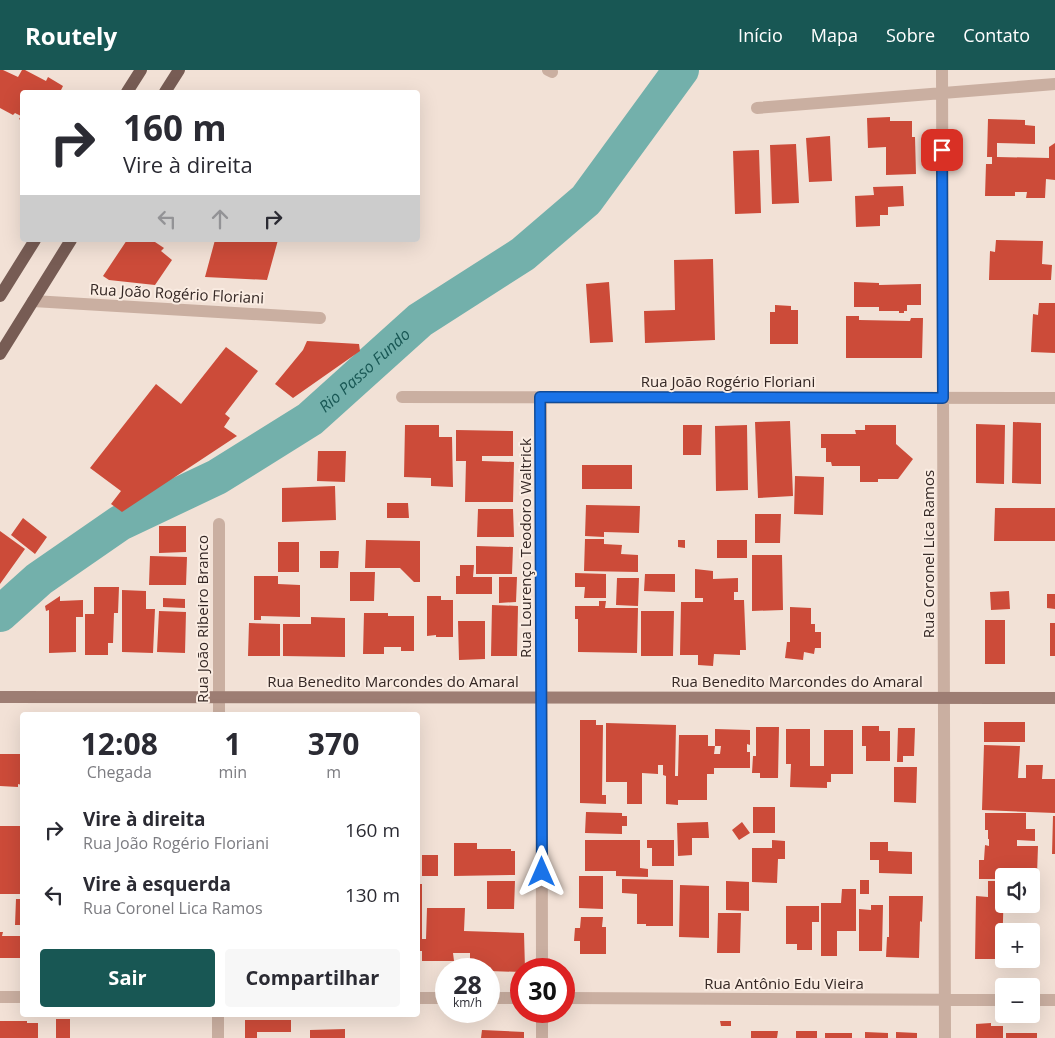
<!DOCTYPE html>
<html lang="pt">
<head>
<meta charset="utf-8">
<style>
  :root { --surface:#fff; --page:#f7f7f7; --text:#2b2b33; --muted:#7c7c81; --accent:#185754 }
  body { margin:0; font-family:"Open Sans",sans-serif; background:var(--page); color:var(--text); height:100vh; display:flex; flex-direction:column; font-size:19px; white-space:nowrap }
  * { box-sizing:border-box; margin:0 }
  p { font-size:16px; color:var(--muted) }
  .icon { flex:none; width:28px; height:28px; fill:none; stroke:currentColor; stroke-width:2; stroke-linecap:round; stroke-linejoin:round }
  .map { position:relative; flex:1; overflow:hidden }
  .panel { position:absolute; left:20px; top:642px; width:400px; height:305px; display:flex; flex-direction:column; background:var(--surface); border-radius:5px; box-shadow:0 5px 20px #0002 }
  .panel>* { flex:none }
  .banner { position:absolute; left:20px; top:20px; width:400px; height:152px; border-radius:5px; box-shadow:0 5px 20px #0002; background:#fff; color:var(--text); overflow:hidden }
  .tools { position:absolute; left:995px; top:798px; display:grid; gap:10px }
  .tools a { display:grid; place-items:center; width:45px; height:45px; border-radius:5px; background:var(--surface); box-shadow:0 5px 20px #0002; font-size:25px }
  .speed { position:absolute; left:435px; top:888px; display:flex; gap:10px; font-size:25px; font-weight:700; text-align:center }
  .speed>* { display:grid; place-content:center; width:65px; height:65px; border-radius:50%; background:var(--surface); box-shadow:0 5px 20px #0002; line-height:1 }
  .speed small { font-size:12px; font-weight:400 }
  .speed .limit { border:8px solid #d22; background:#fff; color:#111 }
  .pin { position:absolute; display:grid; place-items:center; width:42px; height:42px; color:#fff; margin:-21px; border-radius:10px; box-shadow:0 2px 8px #0006 }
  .me { position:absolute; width:55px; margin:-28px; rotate:0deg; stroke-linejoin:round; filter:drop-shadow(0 0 4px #0008) }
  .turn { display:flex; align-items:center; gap:18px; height:105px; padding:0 20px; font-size:22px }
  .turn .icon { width:65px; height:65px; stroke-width:2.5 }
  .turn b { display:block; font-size:35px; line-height:42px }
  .lanes { display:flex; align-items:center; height:48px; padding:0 20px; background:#0003; justify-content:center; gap:25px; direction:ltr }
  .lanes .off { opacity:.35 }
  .eta { display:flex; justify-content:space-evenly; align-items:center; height:85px; text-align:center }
  .eta b { font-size:30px; font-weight:700; line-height:35px }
  .cta { display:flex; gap:10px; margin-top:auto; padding:10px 20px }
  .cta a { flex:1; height:58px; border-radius:5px; background:var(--accent); color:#fff; font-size:20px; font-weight:700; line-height:58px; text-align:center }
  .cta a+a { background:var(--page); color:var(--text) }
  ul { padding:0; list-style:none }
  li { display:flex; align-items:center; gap:15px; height:65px; padding:0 20px }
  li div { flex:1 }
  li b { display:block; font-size:19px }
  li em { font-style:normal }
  header { display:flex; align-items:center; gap:30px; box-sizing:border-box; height:70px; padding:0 25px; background:var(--accent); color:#fff }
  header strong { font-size:24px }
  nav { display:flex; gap:28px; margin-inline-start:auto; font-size:18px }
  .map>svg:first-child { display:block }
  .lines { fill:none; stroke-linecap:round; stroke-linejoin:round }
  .river { stroke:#73b0ab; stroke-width:36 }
  .building { fill:#cc4b39 }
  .minor { stroke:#caafa1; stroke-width:12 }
  .secondary { stroke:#9d7d73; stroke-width:12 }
  .primary { stroke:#775c54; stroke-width:12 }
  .route-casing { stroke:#114b97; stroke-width:12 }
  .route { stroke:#1a73e8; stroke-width:9 }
  .labels { text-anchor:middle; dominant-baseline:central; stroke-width:4; stroke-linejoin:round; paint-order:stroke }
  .street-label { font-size:15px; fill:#342724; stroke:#faece2 }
  .water-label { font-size:16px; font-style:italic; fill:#185754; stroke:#faece2 }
</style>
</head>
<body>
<header>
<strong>Routely</strong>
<nav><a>Início</a><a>Mapa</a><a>Sobre</a><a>Contato</a></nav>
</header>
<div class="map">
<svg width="1055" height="968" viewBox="0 0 1055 968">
  <rect width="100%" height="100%" fill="#f2e1d6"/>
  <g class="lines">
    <!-- river -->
    <path class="river" id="s1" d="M0 544 39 509 120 453 217 407 310 349 420 250 523 184 586 130 681 0"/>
  </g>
  <!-- building -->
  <path class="building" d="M0 0H3L18 7 22 0H25L46 11 48 7 63 16 60 22H22V51L19 49 21 46 15 43 13 45 0 38Z
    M890 47V51H912V67H915L916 104 886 105V77L868 78 867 48Z
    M988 49 1025 50V55L1035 56V74L997 73V87L1049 88V77L1055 73V110L1046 109 1045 128H1026L1027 122H1015V126H985L986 94H992V87H987Z
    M830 66 832 111 809 112 806 68Z
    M796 74 799 133 772 134 770 75Z
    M759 80 761 143 735 144 733 81Z
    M903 116 904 136 888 137V145H880V156L856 157 855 126 874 125 873 117Z
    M127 170H143L147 172 149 170H152L164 178 161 181 172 190 155 215 109 210 103 206Z
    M215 170H278L267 210 205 207Z
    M996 170 1043 171 1042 194 1052 195 1051 210H989L990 181 995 182Z
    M713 189 715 270 645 273 644 241 675 240 674 190Z
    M609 212 613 272 590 273 586 214Z
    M854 212 879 213V215L921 214V235H907V241H904V243H899V241H879V237H854Z
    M1039 233H1055V283L1031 282 1033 244 1038 245Z
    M775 235 791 236V240H798V274H770V242H775Z
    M846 246H859V250L910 251 911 248H923L922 288H846Z
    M307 271 359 274 360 281 293 328 275 314 303 280Z
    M226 277 258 301 225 344 230 348 224 357 237 366 122 442 111 434 121 421 90 398 156 314 181 334Z
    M790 351 793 426 758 428 755 352Z
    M1013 352 1041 353V414L1012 413Z
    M976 354 1005 355 1004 414 976 413Z
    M405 355H439V367H452L453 417 431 416V408L404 407Z
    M683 355H702L701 385H683Z
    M747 355 748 420 716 421 715 356Z
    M865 355H896V374L913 389 898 409H878V412H860V396H832L831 392H826V378H821V364H856L855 360H865Z
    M456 360 513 361V386H482V391L514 392 513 432H465L466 391H456Z
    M318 381H346L345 412 317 411Z
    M582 395H632V419H582Z
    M795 406 824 407 823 445 794 444Z
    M335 416 336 450 282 452V418Z
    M387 433H408L409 448H387Z
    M586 435 640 436 639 463 604 462V467L585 466Z
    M995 438H1055V471H994Z
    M478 439H513L514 467H477Z
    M755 444H781L780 473H755Z
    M23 448 47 467 35 484 11 465Z
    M159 456H186V482L159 483Z
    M0 461 25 479 0 514Z
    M585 469H604V474L622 475 621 484 638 485V502L584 501Z
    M366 470 420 471V512H414L400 498H365Z
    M678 470H685V478L678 477Z
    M717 470H747V488H717Z
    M278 472H299V502H278Z
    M476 476 513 477 512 504H476Z
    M320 481H339L338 498H320Z
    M752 485H782L783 540 752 541Z
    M150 486 187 487 186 515H149Z
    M460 495H474L473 507H492V524H456V506H460Z
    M695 499 713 501V509L738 508V522H734V530H744L746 580H740V585L714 584 713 596 698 595V585H680L681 532H703V528H695Z
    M350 502H375L374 531H350Z
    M575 503 606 504V528H584L585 517H575Z
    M645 504H675V522L644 521Z
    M254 506H278V514L300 515V547L261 546V550H254Z
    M499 507H517L516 532 499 533Z
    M617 508H639L638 536 616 535Z
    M94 517H119L118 543H114L113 573H108V585H85V544H94Z
    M122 520 146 521V539H155L153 583 122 582Z
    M1009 521 1010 539 991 540 990 522Z
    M1047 524H1055V539L1047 538Z
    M60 526V531L83 530V547H76V582L49 583V540L46 541 45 536Z
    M427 526H441V530H453V567H436V565L427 566Z
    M163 528 185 529V538L163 537Z
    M599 531H606L605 538H638L637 583 578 582V549H575V536H599Z
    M492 535 518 536 517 586H491Z
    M790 537 811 538V554H815V562H821V578H815L814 584 804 582 803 590 785 588 787 572H790Z
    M159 541 186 542 185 583 157 582Z
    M641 541H674L673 586H641Z
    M364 543H388V546H414V581H401V577H384V584H363Z
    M311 547 345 548V587L283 586V554H311Z
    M985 550H1005V594H985Z
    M458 551H485V589L459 590Z
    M249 553 280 554V586H248Z
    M1050 553H1055V586H1050Z
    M580 650H596V655H603L602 725H606V734L580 733Z
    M984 652H1025V672H984Z
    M606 653 676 655 675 706H678L679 665H708V676H715L714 684H720L721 676H715V659L750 660V675L747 674V682H750V698H714V704H707V730H678V735L666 734V706L663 705V695H658V704L642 703V734H627V712H606Z
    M862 656H879V661H890V691H866V676H862Z
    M756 657H779L778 708H760V703H752L753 686H756Z
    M898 658H915L914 686H903V692H897Z
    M786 659H810V696H824V660H853V704H831V712H827V718L790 717 791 694H786Z
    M984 675 1020 676 1018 708H1026V695H1043L1042 709H1055V743L982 740Z
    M0 684H22V715L18 714V717L0 716Z
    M894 697H917L916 733 894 732Z
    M753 737H775V763H753Z
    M586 742 622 743V746H627V756H622V764L585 763Z
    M985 743H1026V759H1035V771L1017 770V776H1038L1037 805 1005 804V806H1004V809H979V790H984L985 775 989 776V769H988V760H985Z
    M1053 746H1055V784H1052Z
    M708 752 709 768H692V785L678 786 677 753Z
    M742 752 750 763 739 770 732 760Z
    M0 756H22V824H0Z
    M585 770H640V798L648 799V807L616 806V801H585Z
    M647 770H674V796H652V778H647Z
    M772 770 785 771V789H778L777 813 752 812V778H772Z
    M870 772H888V781L912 782V804L879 803V790H870Z
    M454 773H477V779H511V781H515V805L454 806Z
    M422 785H438V806H422Z
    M579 806H603V839L579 838Z
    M622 809 673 810V856H646V854H637V824L622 823Z
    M860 810H869V824H860Z
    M487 811H515L514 839H487Z
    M726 811 749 812V841L726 840Z
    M988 811H1004L1002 889H975L976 826 988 827Z
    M418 814H422V869H426L427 838H465L464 861 524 863 525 899H521V902L489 901V899H465L464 889H470V883H453L454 891H422V881H418Z
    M680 815 709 816V868L679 867Z
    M842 819H856V861H837V886H821V833H841Z
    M889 826H923L922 852 920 851 919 888 886 887 887 867H889Z
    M16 829H22V855H15Z
    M871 835H883L882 881H859V839L871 840Z
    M786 836H819V852H812V880H797V874H786Z
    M718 843H741L740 883H717Z
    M581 847H603L602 857H606V884H580V871H574L575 858H580Z
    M0 862H3L2 866H22V888H0Z
    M56 949H70V968H56Z
    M245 950H291V962H257V968H245Z
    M0 951H27V953H38V968H0Z
    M720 951H731V956H721Z
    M991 953V956H1003V968H976V954Z
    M345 959V968H310V960Z
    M482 960 524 962V968H481Z
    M751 961H778L777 968H751Z
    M796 961H817V968H796Z
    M865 962 888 963V968H865Z
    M896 962 917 963V968H896Z
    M825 963H852V968H825Z
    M1006 963H1037V968H1006Z"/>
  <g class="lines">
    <!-- minor -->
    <path class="minor" d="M548 0 552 2
      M942 0 945 968
      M757 38 1055 14
      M33 231 320 248
      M402 327 1055 328
      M541 327 542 899
      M219 645V454
      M0 927H22
      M418 928H446
      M489 928H521
      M564 928 1004 930
      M1031 930H1055
      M542 941V968
      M218 968V945"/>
    <!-- secondary -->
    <path class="secondary" d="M0 627 1055 628"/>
    <!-- primary -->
    <path class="primary" d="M127 22 141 0
      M165 22 179 0
      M0 226 35 170
      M0 284 71 170"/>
  </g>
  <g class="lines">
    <defs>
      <path id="route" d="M542 802 540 327 943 328 942 80"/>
    </defs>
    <!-- route casing -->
    <use href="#route" class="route-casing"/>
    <!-- route -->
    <use href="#route" class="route"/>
  </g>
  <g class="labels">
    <!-- street labels -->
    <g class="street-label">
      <text transform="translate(177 223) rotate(3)">Rua João Rogério Floriani</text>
      <text x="728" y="311">Rua João Rogério Floriani</text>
      <text transform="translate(525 478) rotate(-90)">Rua Lourenço Teodoro Waltrick</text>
      <text transform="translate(928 484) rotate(-90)">Rua Coronel Lica Ramos</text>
      <text transform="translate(202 549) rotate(-90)">Rua João Ribeiro Branco</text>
      <text x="393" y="611">Rua Benedito Marcondes do Amaral</text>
      <text x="797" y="611">Rua Benedito Marcondes do Amaral</text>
      <text x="784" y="913">Rua Antônio Edu Vieira</text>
    </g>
    <!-- water labels -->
    <g class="water-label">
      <text stroke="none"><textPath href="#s1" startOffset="441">Rio Passo Fundo</textPath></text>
    </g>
  </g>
</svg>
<div class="tools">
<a><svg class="icon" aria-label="sound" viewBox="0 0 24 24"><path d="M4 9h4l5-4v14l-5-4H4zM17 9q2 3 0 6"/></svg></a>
<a>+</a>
<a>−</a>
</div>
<div class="speed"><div>28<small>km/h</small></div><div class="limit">30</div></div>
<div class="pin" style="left:942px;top:80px;background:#d93025"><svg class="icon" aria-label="arrive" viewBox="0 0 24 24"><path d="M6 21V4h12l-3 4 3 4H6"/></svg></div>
<svg class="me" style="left:542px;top:802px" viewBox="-20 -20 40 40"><path d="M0-17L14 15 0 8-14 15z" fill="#1a73e8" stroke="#fff" stroke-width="4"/></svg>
<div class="banner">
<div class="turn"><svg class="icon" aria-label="right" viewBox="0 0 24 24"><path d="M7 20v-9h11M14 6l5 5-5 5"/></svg><div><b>160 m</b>Vire à direita</div></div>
<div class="lanes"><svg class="icon off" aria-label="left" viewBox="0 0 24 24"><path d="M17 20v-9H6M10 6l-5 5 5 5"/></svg><svg class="icon off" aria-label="ahead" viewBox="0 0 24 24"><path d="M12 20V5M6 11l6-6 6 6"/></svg><svg class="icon" aria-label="right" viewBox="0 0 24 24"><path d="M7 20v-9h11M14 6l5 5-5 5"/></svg></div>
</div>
<section class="panel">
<div class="eta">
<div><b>12:08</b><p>Chegada</p></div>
<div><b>1</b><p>min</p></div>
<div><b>370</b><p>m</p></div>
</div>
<ul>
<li><svg class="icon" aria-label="right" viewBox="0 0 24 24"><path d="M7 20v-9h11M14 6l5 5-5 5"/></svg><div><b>Vire à direita</b><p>Rua João Rogério Floriani</p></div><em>160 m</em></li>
<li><svg class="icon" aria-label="left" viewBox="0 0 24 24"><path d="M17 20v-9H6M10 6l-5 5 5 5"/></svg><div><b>Vire à esquerda</b><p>Rua Coronel Lica Ramos</p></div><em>130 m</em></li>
</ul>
<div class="cta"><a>Sair</a><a>Compartilhar</a></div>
</section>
</div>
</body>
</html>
